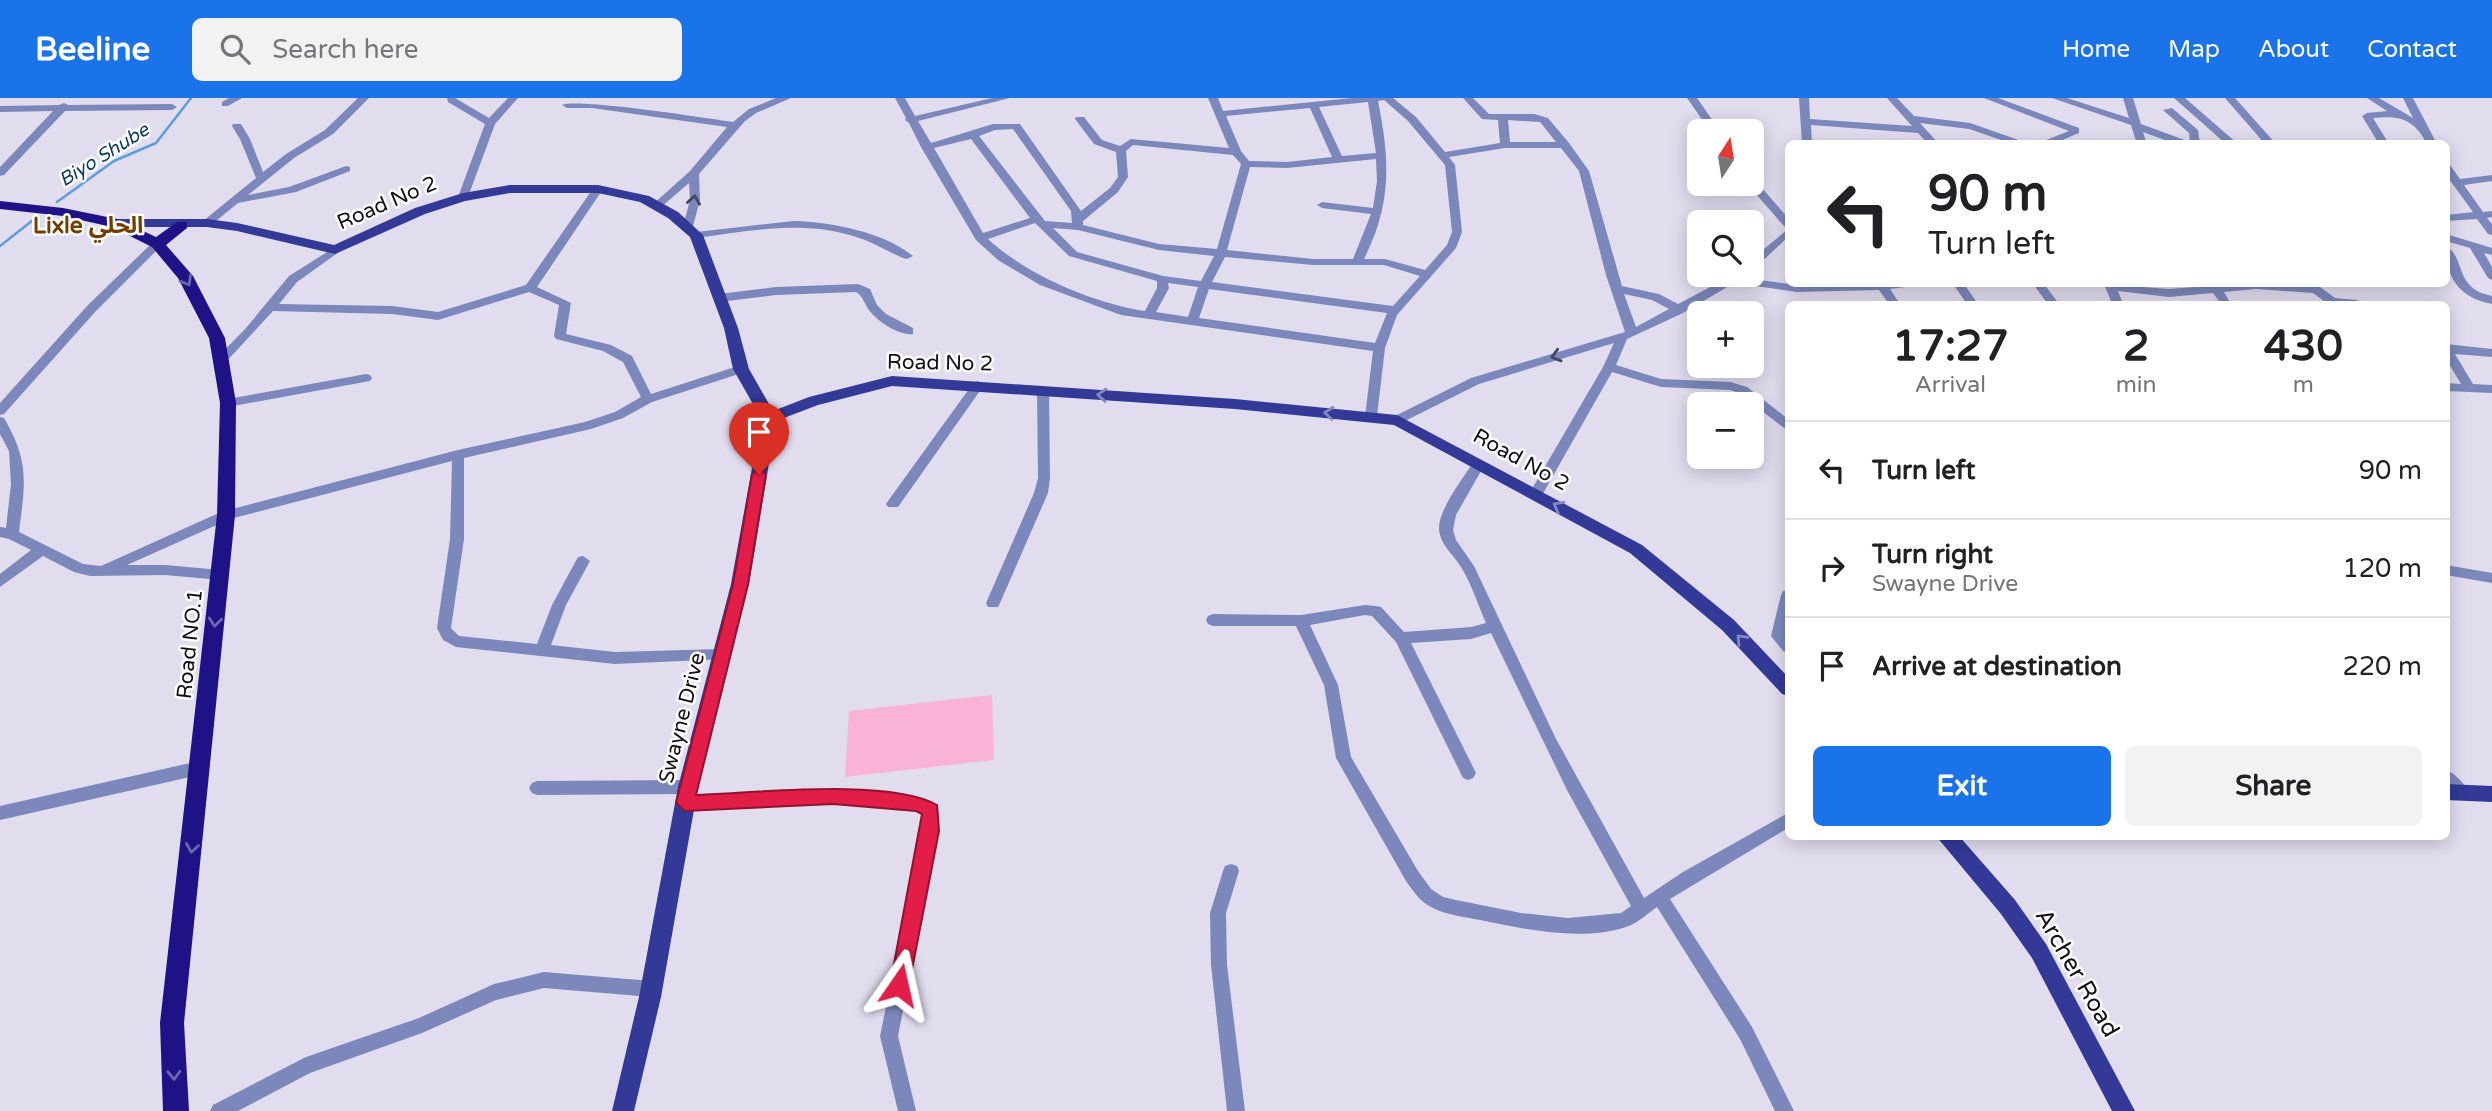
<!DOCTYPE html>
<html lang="en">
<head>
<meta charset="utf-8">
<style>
  :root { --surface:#fff; --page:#f2f2f2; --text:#202124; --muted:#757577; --line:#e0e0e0; --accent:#1a73e8 }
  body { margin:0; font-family:"Varela Round","Noto Sans Arabic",sans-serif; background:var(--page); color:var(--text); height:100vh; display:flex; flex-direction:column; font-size:26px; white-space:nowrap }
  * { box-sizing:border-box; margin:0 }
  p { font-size:23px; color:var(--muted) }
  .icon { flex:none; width:38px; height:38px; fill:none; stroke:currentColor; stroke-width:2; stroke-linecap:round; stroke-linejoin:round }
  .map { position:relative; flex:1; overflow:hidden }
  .side { position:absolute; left:1785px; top:203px; width:665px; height:539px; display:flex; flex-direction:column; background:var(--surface); border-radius:10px; box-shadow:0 4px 18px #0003 }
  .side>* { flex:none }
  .top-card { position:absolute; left:1785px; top:42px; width:665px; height:147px; border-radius:10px; box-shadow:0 4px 18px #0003; background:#fff; color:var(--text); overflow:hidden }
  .needle { width:46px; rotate:12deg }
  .controls { position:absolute; left:1687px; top:21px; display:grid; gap:14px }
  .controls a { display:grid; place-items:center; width:77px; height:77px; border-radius:10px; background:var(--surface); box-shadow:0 4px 18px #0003; font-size:35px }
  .pin { position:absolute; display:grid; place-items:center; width:60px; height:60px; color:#fff; margin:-72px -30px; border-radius:50% 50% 50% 0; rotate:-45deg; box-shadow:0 0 7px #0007 }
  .pin .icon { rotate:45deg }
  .me { position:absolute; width:77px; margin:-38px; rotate:11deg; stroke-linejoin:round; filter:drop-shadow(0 0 5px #0008) }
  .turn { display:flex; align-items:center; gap:24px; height:147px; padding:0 28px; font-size:32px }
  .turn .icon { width:91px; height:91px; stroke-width:2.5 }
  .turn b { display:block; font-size:49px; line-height:60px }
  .eta { display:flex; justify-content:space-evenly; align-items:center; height:119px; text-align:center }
  .eta b { font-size:42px; font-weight:700; line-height:49px }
  .button { display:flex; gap:14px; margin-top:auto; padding:14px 28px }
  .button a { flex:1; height:80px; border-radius:10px; background:var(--accent); color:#fff; font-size:28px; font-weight:700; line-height:80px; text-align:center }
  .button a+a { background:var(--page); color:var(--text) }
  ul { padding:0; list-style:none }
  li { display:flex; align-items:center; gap:21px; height:98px; padding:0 28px; border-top:2px solid var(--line) }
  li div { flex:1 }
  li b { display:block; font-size:26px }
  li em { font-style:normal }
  header { display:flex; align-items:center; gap:42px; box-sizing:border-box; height:98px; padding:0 35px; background:var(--accent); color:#fff }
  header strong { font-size:33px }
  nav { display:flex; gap:38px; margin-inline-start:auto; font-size:24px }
  .search { width:490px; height:63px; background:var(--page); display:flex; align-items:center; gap:18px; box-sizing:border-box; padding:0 24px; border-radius:10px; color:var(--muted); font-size:26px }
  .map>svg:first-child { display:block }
  .green { fill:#f8b3d7 }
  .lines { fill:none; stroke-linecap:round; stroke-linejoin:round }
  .stream { stroke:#5c9ddd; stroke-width:2.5 }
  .minor { fill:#7c88bb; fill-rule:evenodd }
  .major { fill:#323996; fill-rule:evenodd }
  .highway { fill:#1f1286; fill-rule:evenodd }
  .oneway { stroke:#424660 }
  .oneway2 { stroke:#6d65b0 }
  .oneway3 { stroke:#8488c0 }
  .route { fill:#e11d48; stroke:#92132f; stroke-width:2 }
  .labels { text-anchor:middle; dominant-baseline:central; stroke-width:5; stroke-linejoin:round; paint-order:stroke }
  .far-water-label { font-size:19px; font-style:italic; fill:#0c3c65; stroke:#fff }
  .street-label { font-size:21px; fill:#121016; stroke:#fff }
  .far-district-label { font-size:23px; font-weight:bold; fill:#743d00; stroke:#fff }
  .near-street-label { font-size:24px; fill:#121016; stroke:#fff }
</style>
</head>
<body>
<header>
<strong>Beeline</strong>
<div class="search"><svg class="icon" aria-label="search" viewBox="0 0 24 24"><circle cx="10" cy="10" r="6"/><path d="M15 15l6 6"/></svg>Search here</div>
<nav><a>Home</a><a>Map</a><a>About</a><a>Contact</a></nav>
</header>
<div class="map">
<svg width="2492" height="1013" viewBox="0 0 2492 1013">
  <rect width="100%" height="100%" fill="#e1dcee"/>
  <!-- green -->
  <path class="green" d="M992 597 994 662 845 679 849 613Z"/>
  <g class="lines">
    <!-- stream -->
    <path class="stream" d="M57 104 114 63 156 45 191 0
      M0 148 33 122"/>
    <!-- minor -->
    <path class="minor" d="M229 0H242L228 8H222V4Z
      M358 0H369L333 36 294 60 248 97 289 89 346 68 350 69V73L296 94 238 105 211 127H203V123L256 80 240 41 232 28 233 26H241L250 41 263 74 286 56 325 32Z
      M447 0H455L489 20 508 0H518L495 26 468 99 463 102 458 99 485 26 448 4Z
      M776 0H791L756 15 745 23 699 76 700 102 693 128 688 131 683 128 690 102 689 85 660 110 656 111 651 108 690 73 727 29 592 10H567L562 7C579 0 705 20 733 24L749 11Z
      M895 0H905L915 18 992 0H1010L918 23 931 45 993 26H1020L1081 113 1110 90 1118 79 1116 54 1094 46 1075 21 1076 19H1084L1102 42 1120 48 1131 41 1229 50 1208 0H1218L1223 13 1352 0H1393L1416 19 1445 54 1500 45 1498 22 1482 21 1463 0H1473L1489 16H1534L1548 20 1569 45 1589 73 1622 188 1659 196 1678 206 1733 177H1746L1744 180 1797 187 1907 186 1905 189 1890 191 1900 206H1889L1879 192 1797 194 1734 185 1683 215 1627 241 1616 267 1661 281 1730 284 1747 289 1788 321V331L1784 330 1739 295 1730 292 1661 289 1612 274 1541 399 1536 401 1529 396 1603 269 1614 245 1479 286 1401 325H1393L1391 322 1393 319 1471 280 1625 234 1606 177 1579 73 1561 50H1505L1449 59 1455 67 1462 134 1456 150 1397 217 1385 250 1377 318 1371 322 1365 318 1373 253 1121 217 1040 187 998 162 976 142 921 49 909 25 905 22 906 20ZM1384 2 1408 23 1445 67 1452 134 1447 147 1425 172 1385 161H1364C1392 105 1390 63 1378 3ZM1368 4 1376 55 1342 58 1319 9ZM1310 10 1332 59 1287 64 1249 63 1241 53 1226 18ZM1508 22 1540 24 1556 44H1510ZM1013 31 1071 113 1072 125 1045 123 979 38 995 32ZM971 41 1030 120 983 135 934 50ZM1133 47 1233 57 1241 66 1217 151 1159 146 1083 127V123L1118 94 1128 79 1126 53ZM1376 61 1377 83 1373 110 1322 104 1317 107 1322 110 1371 116 1353 161H1313L1227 152 1250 69 1287 70ZM1035 125 1069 158 1157 183V190L1145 213C1093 205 1027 177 988 141ZM1053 130 1078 132 1159 152 1214 158 1201 183 1163 178 1077 154ZM1225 159 1313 167H1384L1420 178 1393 208 1212 184ZM1168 185 1198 189 1188 219 1156 214 1169 190ZM1209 191 1387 215 1375 245 1199 220ZM1624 196 1652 202 1669 211 1636 229Z
      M1687 0H1697L1720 33H1710Z
      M1799 0H1809L1810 21 1912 28 1887 0H1897L1914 18 1970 25 2030 46H2013L1969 31 1920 25 1939 46H1928L1918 35 1811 27 1812 46H1802Z
      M1984 0H1998L2079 30V35L2053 46H2036L2069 33Z
      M2052 0H2067L2129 20 2123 0H2133L2141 26 2190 44 2189 35 2163 12 2172 10 2198 32 2200 46H2176L2143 34 2147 46H2137L2131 27Z
      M2174 0H2185L2238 46H2226Z
      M2225 0H2235L2276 46H2265Z
      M2367 0H2379L2413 20 2403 0H2413L2437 46H2427C2414 21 2400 17 2373 20L2389 46H2379L2362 18 2367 15 2387 13Z
      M64 5 68 7 172 6 177 9 172 12 65 13 4 77 0 78V69L53 13 0 14V8L59 7Z
      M2446 66 2450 67 2460 81 2492 77V83L2464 87 2483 114 2492 113V119L2487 120 2492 126V137L2488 136 2477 121 2446 123V117L2473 114 2446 77Z
      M1752 82 1756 83 1788 120V129L1784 128 1748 87 1747 86H1752Z
      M598 88 603 91 537 189 571 205 566 236 611 247 632 258 651 296 741 267 747 271 745 274 652 304 623 320 591 331 464 360V441L451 530 459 538 537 546 552 507 578 459 583 458 590 463 566 507 551 547 615 554 721 551 726 553 728 557 726 561 615 566 456 549 443 542 437 530 450 441 452 363 230 421 127 467H165L221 472 228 477 221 482 165 477 90 478 74 474 43 458 0 489V476L31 452 9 441 0 439V429L6 430 11 386 9 353 0 336V319L4 320C30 365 25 385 19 434L83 466 101 468 221 414 458 352 585 324 615 314 641 299 623 264 603 253 556 241 554 238 559 207 529 194 438 222 392 216 273 213 225 265H217L215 262 246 230 289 178 335 149 341 152 339 154 297 184 279 206 392 208 438 214 526 187 594 89Z
      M794 123C831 124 884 134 913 158L907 161 903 160C887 153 871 143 853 138 803 122 747 133 696 140L691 137 696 134Z
      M1788 131V139L1756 169 1752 170V161Z
      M2446 136 2492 150V157L2484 155 2492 169V182L2488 180 2470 150 2446 143Z
      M157 143 163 146 95 214 4 316 0 317V305L87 208 153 144Z
      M2446 148C2467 161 2453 190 2492 198V206C2459 199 2446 181 2446 148Z
      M858 186 870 191 877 207 886 216 913 230V236C899 238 877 223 869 212 864 205 863 198 856 194L776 197 719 204 713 200 719 196 776 189Z
      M1953 186H1964L1978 206H1967Z
      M2033 186H2044L2059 206H2048Z
      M2104 186 2169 191 2233 186H2316L2335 200 2357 202 2363 206H2328L2313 195 2256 191 2224 194 2231 206H2221L2213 195 2169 199 2118 193 2123 206H2112Z
      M2446 246 2492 251V259L2455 256 2473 286 2492 287V295L2446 293V285L2461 286 2446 261Z
      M366 276 370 277 372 280 370 283 228 309 222 305 228 301Z
      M978 283 984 287 982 290 898 409H888L886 406 888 403 974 284Z
      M1043 288 1049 292 1050 380 1048 395 1000 505 998 509H988L986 505 1034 395 1038 380 1037 292Z
      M1479 361 1485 366 1456 417 1453 432 1456 442 1474 468 1556 641 1644 800 1683 774 1788 715V730L1670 801 1752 929 1794 1013H1775L1740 941 1657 809C1647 816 1638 825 1626 829 1581 844 1524 831 1480 822 1464 819 1447 817 1433 810 1420 804 1414 794 1406 783L1336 660 1324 587 1296 528H1213L1208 526 1206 522 1208 518 1213 516 1301 517 1365 507 1376 508 1381 509 1404 534 1471 529 1486 525C1478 507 1472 487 1461 469 1454 457 1440 447 1439 431 1438 412 1464 379 1474 363ZM1365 517 1372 518 1396 544 1463 680 1468 682 1473 680 1476 675 1411 545 1471 541 1491 535 1567 692 1631 808 1621 815 1568 820 1521 815 1456 802 1443 799 1431 791 1418 773 1351 659 1338 587 1310 527Z
      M2446 467 2492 475V485L2446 477Z
      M1788 492V524L1785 537 1788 540V555L1783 553 1771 538 1781 497 1783 493Z
      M199 663 204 665 207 670 204 675 199 677 0 722V708Z
      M2446 672C2455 675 2465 686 2469 695L2467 700C2457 703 2453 697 2446 689Z
      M688 682 693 684 696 689 693 694 688 696 537 697 532 695 529 690 532 685 537 683Z
      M833 692C855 694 921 693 936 707 941 712 938 725 938 733L898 938 916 1013H898L880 938 922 733 923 715 917 712 833 706 685 712 679 710 677 705 679 700 685 698Z
      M1231 766 1237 768 1239 773 1226 815 1227 867 1245 1013H1227L1211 867 1210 815 1223 773 1225 768Z
      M544 874 651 883 657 885 660 891 657 897 651 899 544 890 496 902 422 935 310 975 238 1013H210L213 1007 306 959 419 920 494 886Z"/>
    <!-- major -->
    <path class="major" d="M510 87H598L649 98 678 114 703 137 738 230 749 271 773 313 809 299 892 278 1235 301 1397 317 1642 447 1734 522 1788 579V598L1782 596 1722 532 1630 455 1394 327 1235 311 892 288 818 307 776 323 749 486 698 689 661 899 634 1013H612L639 899 678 689 731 486 761 320 733 271 724 230 690 139 668 120 640 104 598 95H510L465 103 425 116 335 156 237 133 207 129H117L110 125 117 121H207L237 125 334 147 415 110 463 95Z
      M2446 686 2492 688V704L2446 702Z
      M1936 738H1959L2015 802 2046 846 2135 1013H2112L2032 860 2001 816Z"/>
    <!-- highway -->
    <path class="highway" d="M0 103 63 110 117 121 156 139 177 124H187V130L166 147 193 178 225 240 236 305 235 417 184 925 189 1013H163L160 925 217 417 220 305 209 240 178 180 152 149 112 129 63 118 0 111Z"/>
  </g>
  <!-- one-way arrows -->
  <defs><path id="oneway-chevron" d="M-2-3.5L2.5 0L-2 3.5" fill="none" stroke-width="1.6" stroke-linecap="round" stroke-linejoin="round" transform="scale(1.75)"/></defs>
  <g class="oneway">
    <use href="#oneway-chevron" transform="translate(694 102) rotate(-82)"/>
    <use href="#oneway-chevron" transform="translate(1556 258) rotate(164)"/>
  </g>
  <g class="oneway2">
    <use href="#oneway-chevron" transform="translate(187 183) rotate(59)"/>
    <use href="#oneway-chevron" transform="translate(215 524) rotate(96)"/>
    <use href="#oneway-chevron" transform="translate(192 750) rotate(99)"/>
    <use href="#oneway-chevron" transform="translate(174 977) rotate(88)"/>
  </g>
  <g class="oneway3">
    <use href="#oneway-chevron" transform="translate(1102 297) rotate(-176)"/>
    <use href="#oneway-chevron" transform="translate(1329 315) rotate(-175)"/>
    <use href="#oneway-chevron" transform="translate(1558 408) rotate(-151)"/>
    <use href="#oneway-chevron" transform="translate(1741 541) rotate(-134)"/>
  </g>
  <!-- route -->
  <path class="route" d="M759 371 766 376 748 486 696 697C753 695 890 680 937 707L939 733 909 887 906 893 899 896 892 893 890 887 922 716 916 713 833 706 685 713 676 705 733 486 752 376Z"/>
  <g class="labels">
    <!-- far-water labels -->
    <g class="far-water-label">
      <text transform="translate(104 57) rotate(-32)">Biyo Shube</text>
    </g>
    <!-- street labels -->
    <g class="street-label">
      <text transform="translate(387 105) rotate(-23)">Road No 2</text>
      <text transform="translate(940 265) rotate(1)">Road No 2</text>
      <text transform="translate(1521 362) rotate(29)">Road No 2</text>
      <text transform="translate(190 546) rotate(-84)">Road NO.1</text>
      <text transform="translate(682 620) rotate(-76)">Swayne Drive</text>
    </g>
    <!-- far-district labels -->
    <g class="far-district-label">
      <text x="88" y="128">Lixle الحلي</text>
    </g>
    <!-- near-street labels -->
    <g class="near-street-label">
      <text transform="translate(2077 875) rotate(60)">Archer Road</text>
    </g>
  </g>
</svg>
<div class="controls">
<a><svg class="needle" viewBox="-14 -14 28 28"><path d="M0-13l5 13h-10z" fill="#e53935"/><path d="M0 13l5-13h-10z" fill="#757577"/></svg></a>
<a><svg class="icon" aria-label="search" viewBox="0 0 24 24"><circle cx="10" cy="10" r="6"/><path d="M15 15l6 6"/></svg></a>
<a>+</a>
<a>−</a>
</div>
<div class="pin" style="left:759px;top:376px;background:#d93025"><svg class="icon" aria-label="arrive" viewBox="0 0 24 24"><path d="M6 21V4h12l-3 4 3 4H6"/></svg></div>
<svg class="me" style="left:899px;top:887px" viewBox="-20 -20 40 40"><path d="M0-17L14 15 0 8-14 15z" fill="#e11d48" stroke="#fff" stroke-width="4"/></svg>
<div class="top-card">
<div class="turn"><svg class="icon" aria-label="left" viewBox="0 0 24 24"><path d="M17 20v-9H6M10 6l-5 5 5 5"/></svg><div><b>90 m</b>Turn left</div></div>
</div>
<section class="side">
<div class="eta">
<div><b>17:27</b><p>Arrival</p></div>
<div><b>2</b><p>min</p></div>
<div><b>430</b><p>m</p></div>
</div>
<ul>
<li><svg class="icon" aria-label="left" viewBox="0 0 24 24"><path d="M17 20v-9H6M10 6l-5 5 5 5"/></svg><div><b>Turn left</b></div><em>90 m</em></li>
<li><svg class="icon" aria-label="right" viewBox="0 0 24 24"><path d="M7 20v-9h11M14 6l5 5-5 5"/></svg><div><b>Turn right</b><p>Swayne Drive</p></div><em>120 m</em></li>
<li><svg class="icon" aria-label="arrive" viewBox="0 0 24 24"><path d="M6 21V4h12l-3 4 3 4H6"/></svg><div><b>Arrive at destination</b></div><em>220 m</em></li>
</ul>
<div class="button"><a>Exit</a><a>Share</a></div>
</section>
</div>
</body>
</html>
